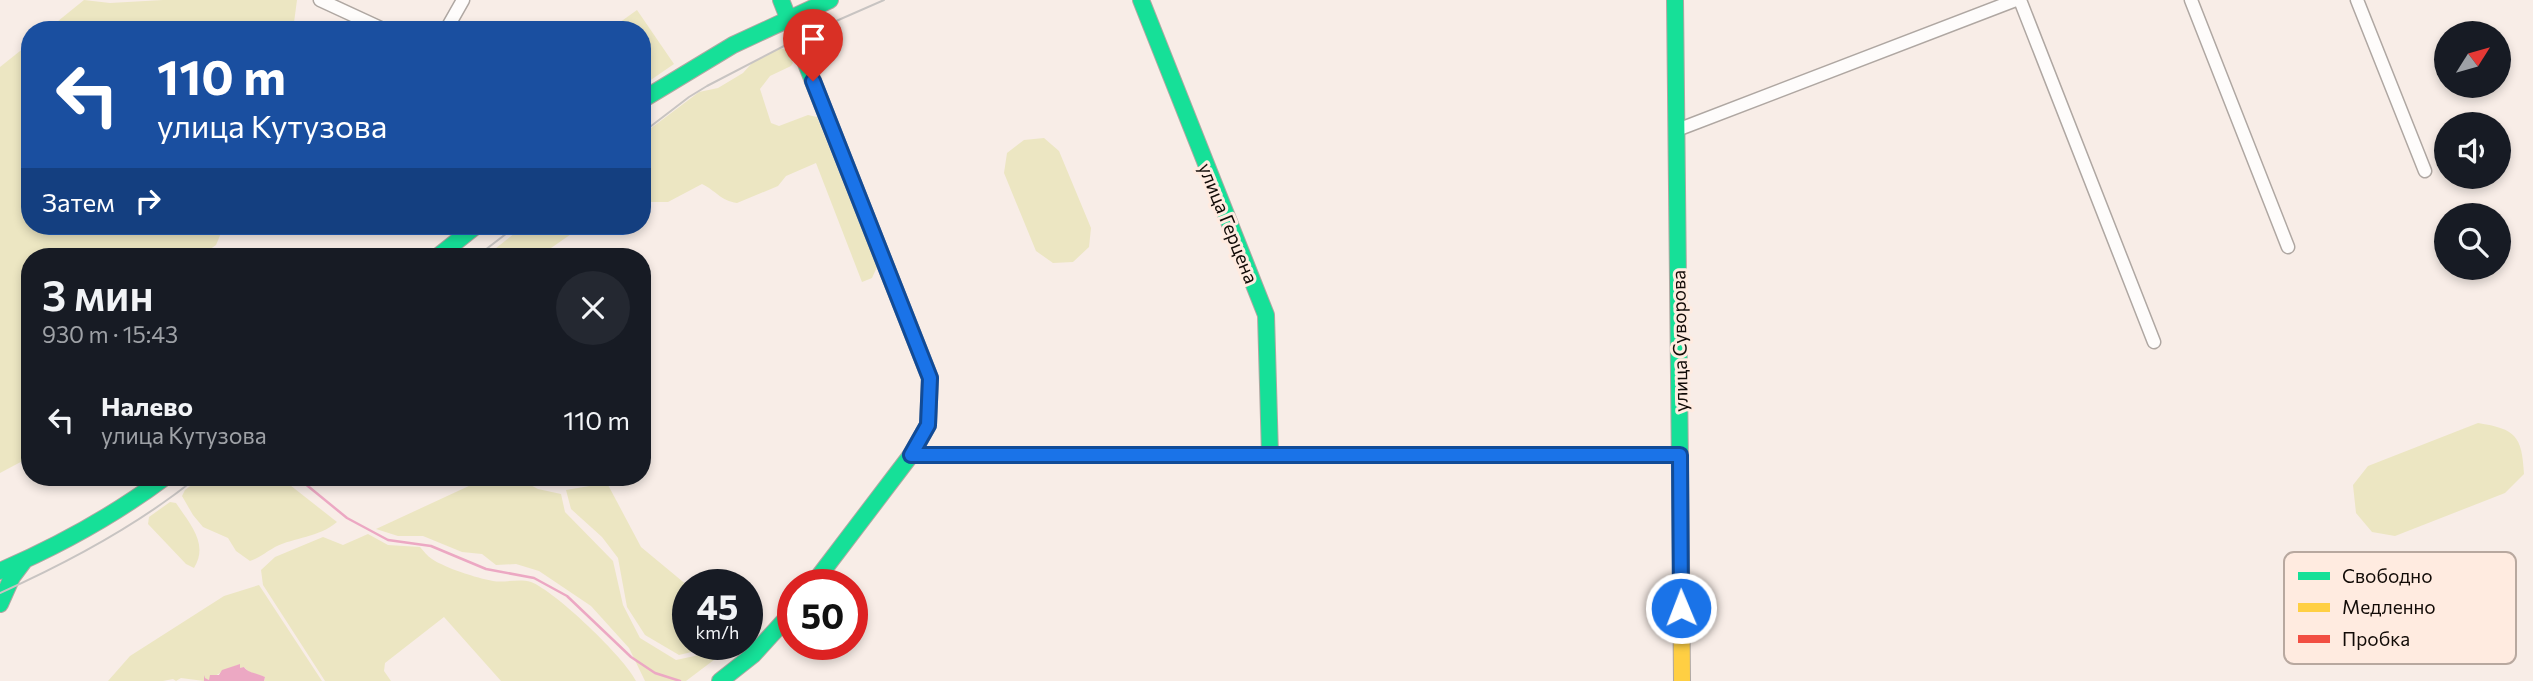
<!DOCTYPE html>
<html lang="ru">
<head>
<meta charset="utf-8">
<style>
  :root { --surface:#171b24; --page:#242831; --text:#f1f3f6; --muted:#9ea1a6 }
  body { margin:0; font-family:Commissioner,sans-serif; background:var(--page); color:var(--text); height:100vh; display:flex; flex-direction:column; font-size:26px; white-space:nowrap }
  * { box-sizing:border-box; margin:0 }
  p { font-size:23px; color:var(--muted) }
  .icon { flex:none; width:38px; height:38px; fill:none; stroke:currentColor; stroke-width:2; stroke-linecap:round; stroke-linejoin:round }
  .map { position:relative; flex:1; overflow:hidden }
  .side { position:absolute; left:21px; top:248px; width:630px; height:238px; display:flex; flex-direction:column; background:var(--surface); border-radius:28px; box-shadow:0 4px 10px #0003 }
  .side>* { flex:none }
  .banner { position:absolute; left:21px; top:21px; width:630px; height:214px; border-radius:28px; box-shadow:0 4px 10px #0003; background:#1a4fa0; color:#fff; overflow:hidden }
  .needle { width:46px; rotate:53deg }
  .buttons { position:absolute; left:2434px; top:21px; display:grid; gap:14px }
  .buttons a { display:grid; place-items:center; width:77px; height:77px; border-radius:50%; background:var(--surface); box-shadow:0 4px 10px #0003; font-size:35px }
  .speed { position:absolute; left:672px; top:569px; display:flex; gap:14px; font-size:35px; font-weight:700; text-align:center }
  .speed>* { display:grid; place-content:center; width:91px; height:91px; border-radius:50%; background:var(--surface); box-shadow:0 4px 10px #0003; line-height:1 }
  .speed small { font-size:18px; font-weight:400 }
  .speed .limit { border:10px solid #d22; background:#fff; color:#111 }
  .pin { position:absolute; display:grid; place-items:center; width:60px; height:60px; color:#fff; margin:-72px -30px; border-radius:50% 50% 50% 0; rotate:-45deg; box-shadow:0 0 7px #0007 }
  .pin .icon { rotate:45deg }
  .me { position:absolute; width:77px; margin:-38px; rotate:359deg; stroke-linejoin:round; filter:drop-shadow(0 0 5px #0008) }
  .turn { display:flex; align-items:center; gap:24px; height:147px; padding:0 21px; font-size:32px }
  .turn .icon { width:91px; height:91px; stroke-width:2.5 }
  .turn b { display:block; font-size:49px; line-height:60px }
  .then { display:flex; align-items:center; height:66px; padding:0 21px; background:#0003; gap:14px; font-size:26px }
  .round { display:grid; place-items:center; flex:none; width:74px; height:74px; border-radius:37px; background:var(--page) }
  .headline { display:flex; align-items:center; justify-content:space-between; height:119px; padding:0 21px }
  h1 { font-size:42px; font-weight:600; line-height:52px }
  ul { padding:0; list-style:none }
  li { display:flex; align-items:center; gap:21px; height:105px; padding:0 21px }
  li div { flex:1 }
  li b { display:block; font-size:26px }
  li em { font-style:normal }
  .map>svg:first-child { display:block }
  .green { fill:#ece6c2 }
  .water { fill:#eca8c3 }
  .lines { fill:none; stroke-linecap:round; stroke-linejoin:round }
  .stream { stroke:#eca8c3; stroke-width:2.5 }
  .street-casing { stroke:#afa7a2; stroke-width:15 }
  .fast-casing { stroke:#afa7a2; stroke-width:18 }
  .slow-casing { stroke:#afa7a2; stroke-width:18 }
  .jam-casing { stroke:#afa7a2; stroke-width:18 }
  .street { stroke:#fefcfb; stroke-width:12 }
  .fast { stroke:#16e098; stroke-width:16 }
  .slow { stroke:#ffcf43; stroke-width:16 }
  .jam { stroke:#f24e42; stroke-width:16 }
  .tram { stroke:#c8c4c2; stroke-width:2 }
  .route-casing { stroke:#114b97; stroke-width:18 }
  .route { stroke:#1a73e8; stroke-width:12 }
  .labels { text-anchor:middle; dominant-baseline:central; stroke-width:6; stroke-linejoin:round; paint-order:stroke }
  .street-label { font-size:19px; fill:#120b07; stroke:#ffebe0 }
  .key { fill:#ffebe0; stroke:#b8a89f; stroke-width:2 }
  .key-label { font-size:19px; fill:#120b07 }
</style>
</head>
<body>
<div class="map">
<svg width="2533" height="681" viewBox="0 0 2533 681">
  <rect width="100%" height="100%" fill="#f8ede7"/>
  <!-- green -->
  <path class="green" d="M84 0 110 3 163 0H297L293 30H47Z
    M637 10 674 64 642 86V30H609Z
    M30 43V226H224L216 245 199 257H30V457L0 473V67Z
    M779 48 788 50 793 63 791 66 770 76 760 89 771 123 779 126 808 115 817 117 877 267 872 278 862 282 816 163 786 176 778 186 737 203C721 201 715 190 702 184L668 202H642V135L699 92 718 88 743 73 752 63Z
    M1044 138 1059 151 1091 228 1089 247 1073 262 1053 263 1036 251 1004 173 1007 153 1024 140Z
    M524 226H582C568 237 553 246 539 257H490L491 252Z
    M2478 423C2516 429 2522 436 2524 474L2505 493 2395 536 2372 532 2356 513 2353 485 2368 466Z
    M201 478H281L337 522C318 538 295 537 275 547 266 552 261 557 250 561L236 551 228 538 203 527 193 515 182 496 185 490Z
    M513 478H517L538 489 561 494 565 512 613 561 623 605 640 638 676 660 704 654 716 644H735L686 681H645L629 648 591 606 539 571 516 564 496 565 482 554 462 552 423 536H398L376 529 471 485 497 486Z
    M607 483 641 547 688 586V644H710L704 649 679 655 645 635 627 607 618 558 602 537 571 509 566 490Z
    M170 502 176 503C190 524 209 544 194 568L186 564 148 524 149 517Z
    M368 534 388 545 420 547C424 551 427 556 432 559 445 568 477 578 493 581 505 583 519 578 531 582 555 591 625 658 636 681H501L444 617 385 663 384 671 391 681H325L263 585 261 570 275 557 323 537 343 545Z
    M259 585 322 681H264L265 677 249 672 244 667 240 669 238 665C229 668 218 673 209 680L204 678V681L181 678 176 681 173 679 163 681H108L130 656 224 596Z"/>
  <!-- water -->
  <path class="water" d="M240 664V668L244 667C246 672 259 674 265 677L264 681H204V675L205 678 209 680 210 675H219L222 670Z"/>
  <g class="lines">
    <!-- stream -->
    <path class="stream" d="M298 478 347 518 388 540 431 546 486 569 534 578 567 596 631 657 655 673 680 681"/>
    <defs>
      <path id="street" d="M320 0 385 30
        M2020 0 2154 342
        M2191 0 2288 247
        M2357 0 2425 171
        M446 30 463 0
        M1677 130 2016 0"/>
      <path id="fast" d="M781 0 930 378 928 425 911 455 813 584
        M1141 0 1266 315 1270 455
        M1675 0 1681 563
        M642 100 733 45 830 0
        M437 257 476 226
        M1583 455H1680
        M0 571C58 546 113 516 164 478
        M0 604 12 577 24 561
        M720 681 753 655 793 611"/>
      <path id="slow" d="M911 455H1277
        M1681 563 1682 681"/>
      <path id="jam" d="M1277 455H1583"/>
    </defs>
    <!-- street casing -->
    <use href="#street" class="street-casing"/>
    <!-- fast casing -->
    <use href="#fast" class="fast-casing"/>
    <!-- slow casing -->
    <use href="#slow" class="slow-casing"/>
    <!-- jam casing -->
    <use href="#jam" class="jam-casing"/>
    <!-- street -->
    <use href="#street" class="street"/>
    <!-- fast -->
    <use href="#fast" class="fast"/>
    <!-- slow -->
    <use href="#slow" class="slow"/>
    <!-- jam -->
    <use href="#jam" class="jam"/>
    <!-- tram -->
    <path class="tram" d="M642 133 689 97 707 86 811 32 884 0
      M476 257 516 226
      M0 593C69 562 137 526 196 478"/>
  </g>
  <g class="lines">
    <defs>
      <path id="route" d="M813 81 930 378 928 425 911 455H1680L1681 608"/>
    </defs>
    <!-- route casing -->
    <use href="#route" class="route-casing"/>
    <!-- route -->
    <use href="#route" class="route"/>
  </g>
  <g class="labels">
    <!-- street labels -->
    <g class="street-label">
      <text transform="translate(1229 223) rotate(68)">улица Герцена</text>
      <text transform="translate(1679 341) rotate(-91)">улица Суворова</text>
    </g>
  </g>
  <!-- legend -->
  <rect x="2284" y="552" width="232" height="112" rx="10" class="key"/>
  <rect x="2298" y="572" width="32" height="8" fill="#16e098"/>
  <rect x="2298" y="603" width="32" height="9" fill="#ffcf43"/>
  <rect x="2298" y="635" width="32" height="8" fill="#f24e42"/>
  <g class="key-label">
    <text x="2342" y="583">Свободно</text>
    <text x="2342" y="614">Медленно</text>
    <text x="2342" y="646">Пробка</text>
  </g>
</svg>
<div class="buttons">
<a><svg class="needle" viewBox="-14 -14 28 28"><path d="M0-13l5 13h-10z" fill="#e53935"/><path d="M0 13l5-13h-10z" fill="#9ea1a6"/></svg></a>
<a><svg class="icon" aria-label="sound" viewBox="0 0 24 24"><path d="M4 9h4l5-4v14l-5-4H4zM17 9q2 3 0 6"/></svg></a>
<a><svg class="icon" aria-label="search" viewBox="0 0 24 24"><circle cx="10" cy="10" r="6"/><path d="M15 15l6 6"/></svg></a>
</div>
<div class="speed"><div>45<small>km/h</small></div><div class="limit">50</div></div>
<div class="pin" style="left:813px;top:81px;background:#d93025"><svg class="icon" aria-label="arrive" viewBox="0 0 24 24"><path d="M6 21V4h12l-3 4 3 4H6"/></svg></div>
<svg class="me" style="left:1681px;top:608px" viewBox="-20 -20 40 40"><circle r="17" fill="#1a73e8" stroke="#fff" stroke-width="3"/><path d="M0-11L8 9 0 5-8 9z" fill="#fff"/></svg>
<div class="banner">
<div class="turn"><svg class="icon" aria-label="left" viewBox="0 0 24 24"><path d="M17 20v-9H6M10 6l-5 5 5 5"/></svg><div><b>110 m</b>улица Кутузова</div></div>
<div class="then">Затем<svg class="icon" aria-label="right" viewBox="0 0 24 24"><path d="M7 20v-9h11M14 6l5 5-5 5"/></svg></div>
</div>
<section class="side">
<div class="headline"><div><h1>3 мин</h1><p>930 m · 15:43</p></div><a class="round"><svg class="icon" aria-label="close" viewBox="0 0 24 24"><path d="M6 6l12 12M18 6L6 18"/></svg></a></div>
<ul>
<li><svg class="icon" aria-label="left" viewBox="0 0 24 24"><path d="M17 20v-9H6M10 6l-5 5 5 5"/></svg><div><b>Налево</b><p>улица Кутузова</p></div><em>110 m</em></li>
</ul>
</section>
</div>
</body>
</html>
